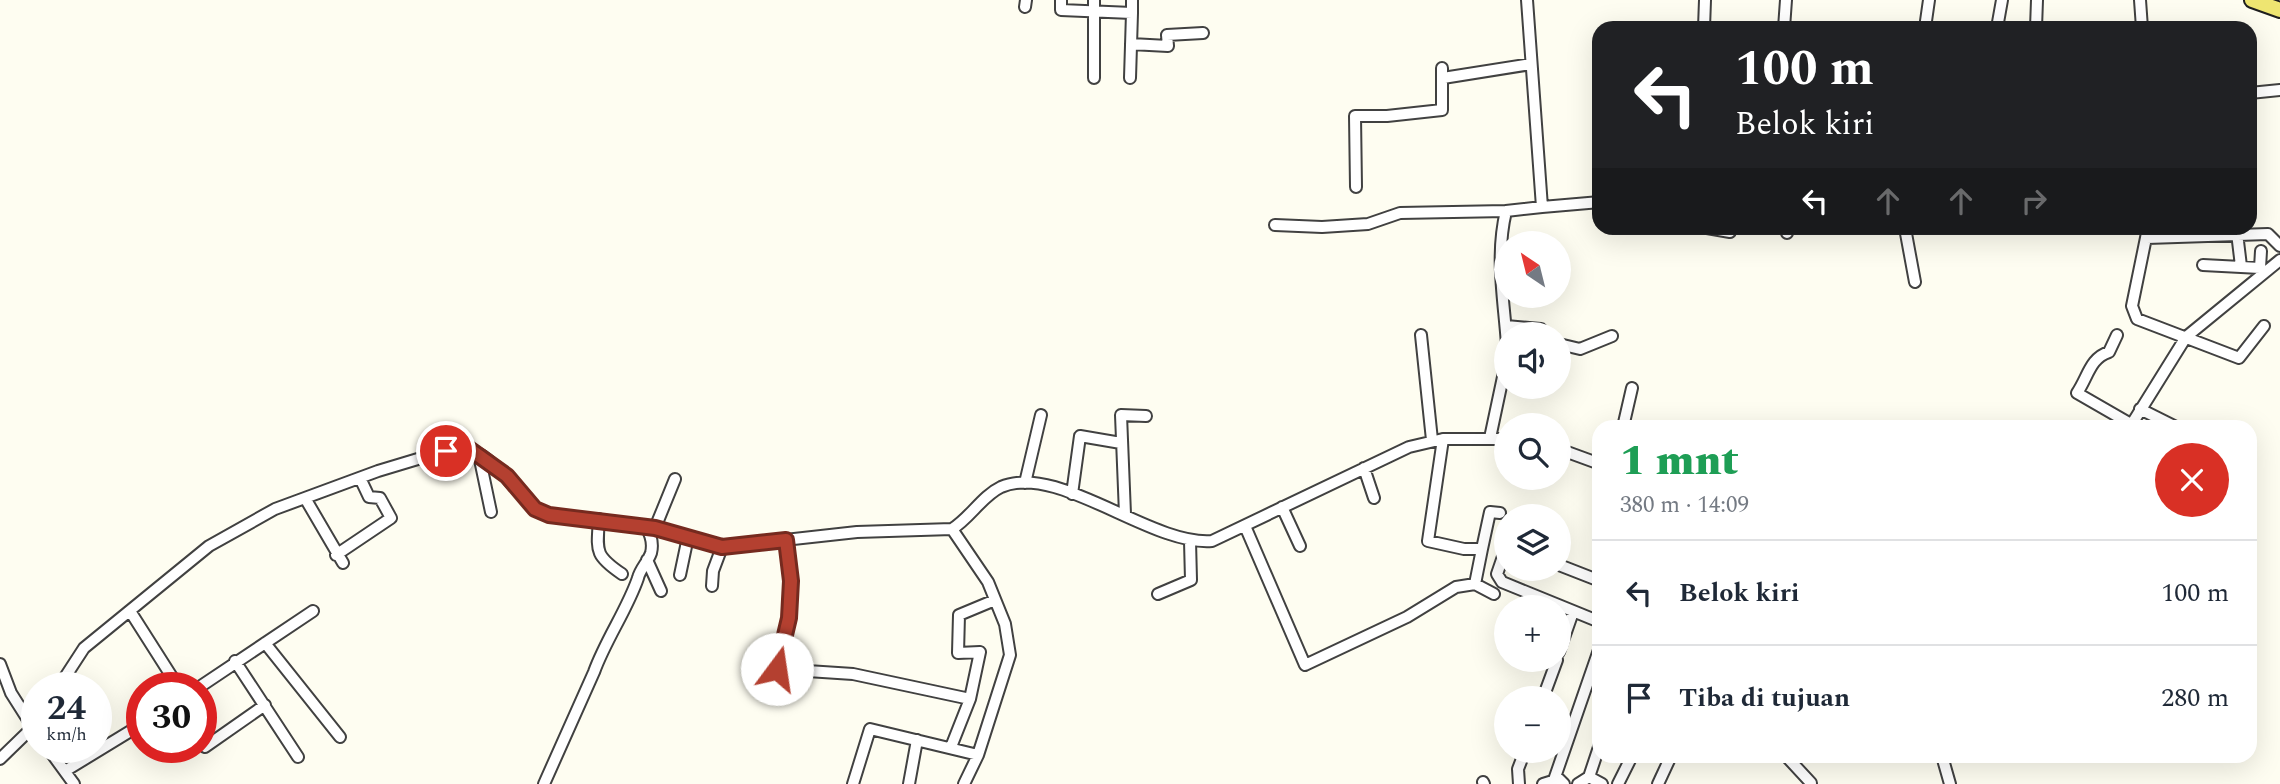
<!DOCTYPE html>
<html lang="id">
<head>
<meta charset="utf-8">
<style>
  :root { --surface:#fff; --page:#f2f2f3; --text:#1f2937; --muted:#747a83; --line:#e0e1e3 }
  body { margin:0; font-family:Spectral,serif; background:var(--page); color:var(--text); height:100vh; display:flex; flex-direction:column; font-size:26px; white-space:nowrap }
  * { box-sizing:border-box; margin:0 }
  p { font-size:23px; color:var(--muted) }
  .icon { flex:none; width:38px; height:38px; fill:none; stroke:currentColor; stroke-width:2; stroke-linecap:round; stroke-linejoin:round }
  .map { position:relative; flex:1; overflow:hidden }
  .sheet { position:absolute; left:1592px; top:420px; width:665px; height:343px; display:flex; flex-direction:column; background:var(--surface); border-radius:21px; box-shadow:0 7px 28px #0002 }
  .sheet>* { flex:none }
  .top-card { position:absolute; left:1592px; top:21px; width:665px; height:214px; border-radius:21px; box-shadow:0 7px 28px #0002; background:#202124; color:#fff; overflow:hidden }
  .needle { width:46px; rotate:325deg }
  .tools { position:absolute; left:1494px; top:231px; display:grid; gap:14px }
  .tools a { display:grid; place-items:center; width:77px; height:77px; border-radius:50%; background:var(--surface); box-shadow:0 7px 28px #0002; font-size:35px }
  .speed { position:absolute; left:21px; top:672px; display:flex; gap:14px; font-size:35px; font-weight:700; text-align:center }
  .speed>* { display:grid; place-content:center; width:91px; height:91px; border-radius:50%; background:var(--surface); box-shadow:0 7px 28px #0002; line-height:1 }
  .speed small { font-size:18px; font-weight:400 }
  .speed .limit { border:10px solid #d22; background:#fff; color:#111 }
  .pin { position:absolute; display:grid; place-items:center; width:60px; height:60px; color:#fff; margin:-30px; border:4px solid #fff; border-radius:50%; box-shadow:0 2px 7px #0007 }
  .me { position:absolute; width:77px; margin:-38px; rotate:14deg; stroke-linejoin:round; filter:drop-shadow(0 0 5px #0008) }
  .turn { display:flex; align-items:center; gap:24px; height:147px; padding:0 28px; font-size:32px }
  .turn .icon { width:91px; height:91px; stroke-width:2.5 }
  .turn b { display:block; font-size:49px; line-height:60px }
  .lanes { display:flex; align-items:center; height:66px; padding:0 28px; background:#0003; justify-content:center; gap:35px; direction:ltr }
  .lanes .off { opacity:.35 }
  .round { display:grid; place-items:center; flex:none; width:74px; height:74px; border-radius:37px; background:var(--page) }
  .overview { display:flex; align-items:center; justify-content:space-between; height:119px; padding:0 28px }
  h1 { font-size:42px; font-weight:800; line-height:52px; color:#1e9e55 }
  ul { padding:0; list-style:none }
  li { display:flex; align-items:center; gap:21px; height:105px; padding:0 28px; border-top:2px solid var(--line) }
  li div { flex:1 }
  li b { display:block; font-size:26px }
  li em { font-style:normal }
  .map>svg:first-child { display:block }
  .lines { fill:none; stroke-linecap:round; stroke-linejoin:round }
  .minor-casing { stroke:#414141; stroke-width:14 }
  .major-casing { stroke:#1f1f1f; stroke-width:18 }
  .minor { stroke:#fff; stroke-width:10 }
  .major { stroke:#eee571; stroke-width:14 }
  .route-casing { stroke:#752a1f; stroke-width:18 }
  .route { stroke:#b44030; stroke-width:12 }
</style>
</head>
<body>
<div class="map">
<svg width="2280" height="784" viewBox="0 0 2280 784">
  <rect width="100%" height="100%" fill="#fefdf1"/>
  <g class="lines">
    <defs>
      <path id="minor" d="M1061 0V10L1132 13V0
        M1094 0V78
        M2140 0 2142 28
        M1025 7 1026 0
        M1704 28 1705 0
        M1784 28 1786 0
        M1925 28 1929 0
        M1997 28 2002 0
        M2036 28 2037 0
        M1131 44 1168 46 1167 35 1203 33
        M1130 78 1132 13
        M1443 78 1531 64
        M2250 93 2280 90
        M1356 187 1355 116H1387L1442 110V68
        M1542 207 1600 202
        M1275 225 1322 227 1368 224 1400 213 1506 211
        M1707 228 1730 232
        M1905 228 1915 282
        M2148 228 2132 306 2137 319 2239 358 2264 326
        M1787 233V228
        M2237 233 2241 266
        M2147 238 2268 234 2280 246
        M2261 251 2260 268 2263 273
        M2203 265 2260 268
        M1506 326 1541 329 1545 334
        M1421 335 1432 440
        M2117 335 2109 352C2090 358 2088 377 2077 393L2136 427
        M1559 344 1580 349 1612 336
        M1507 345C1504 299 1495 257 1506 211L1542 207 1527 0
        M2140 409 2176 427
        M1623 427 1632 388
        M2130 427 2186 337 2280 260
        M1490 438 1507 358
        M1443 439 1428 541 1464 549H1482L1490 512 1500 513
        M1559 449 1600 464
        M479 455 491 512
        M1364 468 1374 498
        M1025 483 1041 415
        M1072 494 1080 436 1121 443
        M305 498 343 563
        M1282 507 1300 546
        M1125 514 1121 415 1146 416
        M599 519C597 551 594 555 622 574
        M1245 526 1305 665 1407 617 1456 587 1475 584 1494 594
        M655 528 675 479
        M952 529 988 582 1005 624 1010 655 978 755 964 784
        M786 540 791 581 789 618 777 669 853 674 970 699
        M1507 545 1497 574 1502 582 1600 622
        M336 555 391 518 380 498 369 497 360 478
        M647 560 661 591
        M1559 565 1600 581
        M680 575 688 537
        M1475 584 1482 549
        M712 586 713 571 722 547
        M1158 594 1191 580 1190 541
        M130 611 179 688
        M265 643 340 737
        M1559 652 1573 612
        M235 661 298 757
        M0 664 11 693 37 734
        M58 688 84 648 209 546 275 509 378 471 461 446C501 456 515 501 549 515L655 528 722 547 857 532 952 529C970 518 982 496 1001 487 1057 462 1151 546 1212 541L1409 447 1443 439H1507
        M198 688 313 611
        M1543 698 1557 660
        M47 747 74 784
        M205 747 265 705
        M951 747 970 699 980 652 958 653 959 615 995 600
        M1786 756 1811 783
        M1942 756 1950 784
        M0 759 36 724
        M65 771 142 724
        M1589 777 1600 744
        M1554 780 1600 647
        M1483 782 1484 784
        M544 784 594 672C606 639 627 610 638 578 640 569 648 562 651 553 653 545 651 535 646 527
        M853 784 870 729 978 755
        M909 784 917 740
        M1519 784 1518 769 1525 751
        M1543 784 1559 779 1564 784
        M1578 784 1589 777 1602 784
        M1618 784 1632 756
        M1658 784 1671 756"/>
      <path id="major" d="M2252 0 2280 10"/>
    </defs>
    <!-- minor casing -->
    <use href="#minor" class="minor-casing"/>
    <!-- major casing -->
    <use href="#major" class="major-casing"/>
    <!-- minor -->
    <use href="#minor" class="minor"/>
    <!-- major -->
    <use href="#major" class="major"/>
  </g>
  <g class="lines">
    <defs>
      <path id="route" d="M446 451 461 446 468 448 507 476 535 509 549 515 655 528 722 547 786 540 791 581 789 618 777 669"/>
    </defs>
    <!-- route casing -->
    <use href="#route" class="route-casing"/>
    <!-- route -->
    <use href="#route" class="route"/>
  </g>
</svg>
<div class="tools">
<a><svg class="needle" viewBox="-14 -14 28 28"><path d="M0-13l5 13h-10z" fill="#e53935"/><path d="M0 13l5-13h-10z" fill="#747a83"/></svg></a>
<a><svg class="icon" aria-label="sound" viewBox="0 0 24 24"><path d="M4 9h4l5-4v14l-5-4H4zM17 9q2 3 0 6"/></svg></a>
<a><svg class="icon" aria-label="search" viewBox="0 0 24 24"><circle cx="10" cy="10" r="6"/><path d="M15 15l6 6"/></svg></a>
<a><svg class="icon" aria-label="layers" viewBox="0 0 24 24"><path d="M12 4l9 5-9 5-9-5zM3 14l9 5 9-5"/></svg></a>
<a>+</a>
<a>−</a>
</div>
<div class="speed"><div>24<small>km/h</small></div><div class="limit">30</div></div>
<div class="pin" style="left:446px;top:451px;background:#d93025"><svg class="icon" aria-label="arrive" viewBox="0 0 24 24"><path d="M6 21V4h12l-3 4 3 4H6"/></svg></div>
<svg class="me" style="left:777px;top:669px" viewBox="-20 -20 40 40"><circle r="19" fill="#fff"/><path d="M0-13L10 11 0 6-10 11z" fill="#b44030"/></svg>
<div class="top-card">
<div class="turn"><svg class="icon" aria-label="left" viewBox="0 0 24 24"><path d="M17 20v-9H6M10 6l-5 5 5 5"/></svg><div><b>100 m</b>Belok kiri</div></div>
<div class="lanes"><svg class="icon" aria-label="left" viewBox="0 0 24 24"><path d="M17 20v-9H6M10 6l-5 5 5 5"/></svg><svg class="icon off" aria-label="ahead" viewBox="0 0 24 24"><path d="M12 20V5M6 11l6-6 6 6"/></svg><svg class="icon off" aria-label="ahead" viewBox="0 0 24 24"><path d="M12 20V5M6 11l6-6 6 6"/></svg><svg class="icon off" aria-label="right" viewBox="0 0 24 24"><path d="M7 20v-9h11M14 6l5 5-5 5"/></svg></div>
</div>
<section class="sheet">
<div class="overview"><div><h1>1 mnt</h1><p>380 m · 14:09</p></div><a class="round" style="background:#d93025;color:#fff"><svg class="icon" aria-label="close" viewBox="0 0 24 24"><path d="M6 6l12 12M18 6L6 18"/></svg></a></div>
<ul>
<li><svg class="icon" aria-label="left" viewBox="0 0 24 24"><path d="M17 20v-9H6M10 6l-5 5 5 5"/></svg><div><b>Belok kiri</b></div><em>100 m</em></li>
<li><svg class="icon" aria-label="arrive" viewBox="0 0 24 24"><path d="M6 21V4h12l-3 4 3 4H6"/></svg><div><b>Tiba di tujuan</b></div><em>280 m</em></li>
</ul>
</section>
</div>
</body>
</html>
